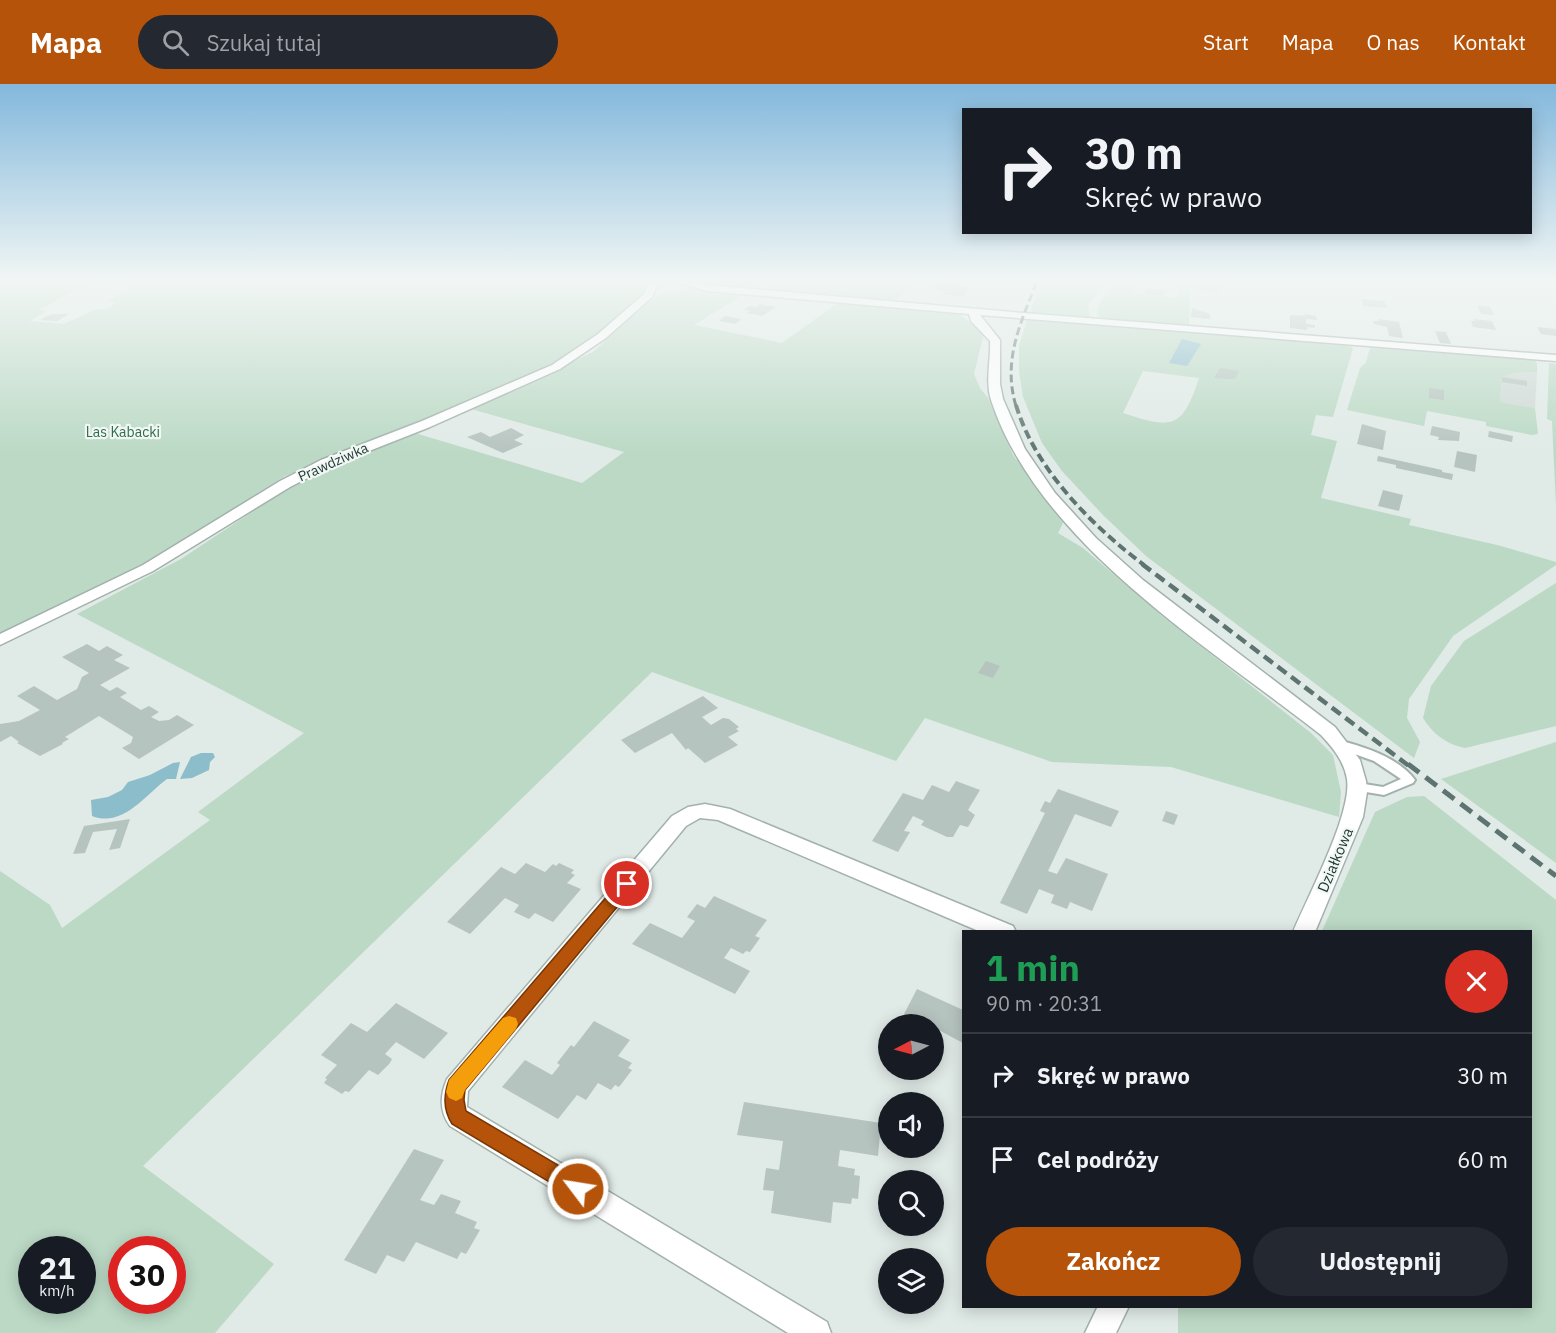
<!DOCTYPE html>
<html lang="pl">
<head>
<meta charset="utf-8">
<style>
  :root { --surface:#171b24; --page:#242831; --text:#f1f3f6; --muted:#9ea1a6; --line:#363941; --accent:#b45309 }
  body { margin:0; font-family:"IBM Plex Sans",sans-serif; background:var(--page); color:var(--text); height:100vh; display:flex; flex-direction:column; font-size:22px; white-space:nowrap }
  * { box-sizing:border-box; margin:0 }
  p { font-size:20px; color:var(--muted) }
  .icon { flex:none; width:33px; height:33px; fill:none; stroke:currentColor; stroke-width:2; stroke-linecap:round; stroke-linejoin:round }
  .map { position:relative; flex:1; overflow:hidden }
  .sheet { position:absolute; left:962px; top:846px; width:570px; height:378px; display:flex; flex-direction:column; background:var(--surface); border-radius:0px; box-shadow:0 3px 15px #0003 }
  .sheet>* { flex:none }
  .hud { position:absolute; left:962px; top:24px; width:570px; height:126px; border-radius:0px; box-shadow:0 3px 15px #0003; background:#171b24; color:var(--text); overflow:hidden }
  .needle { width:39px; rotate:264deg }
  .tools { position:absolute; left:878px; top:930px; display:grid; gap:12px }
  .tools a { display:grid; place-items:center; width:66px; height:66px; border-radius:50%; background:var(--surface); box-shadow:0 3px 15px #0003; font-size:30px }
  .speed { position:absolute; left:18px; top:1152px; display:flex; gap:12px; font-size:30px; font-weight:700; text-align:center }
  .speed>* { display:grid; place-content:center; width:78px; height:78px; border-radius:50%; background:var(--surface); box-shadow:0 3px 15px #0003; line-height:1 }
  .speed small { font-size:15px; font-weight:400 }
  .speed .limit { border:9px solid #d22; background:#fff; color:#111 }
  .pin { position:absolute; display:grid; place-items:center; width:51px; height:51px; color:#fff; margin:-26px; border:3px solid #fff; border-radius:50%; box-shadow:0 2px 6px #0007 }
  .me { position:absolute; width:66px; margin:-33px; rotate:301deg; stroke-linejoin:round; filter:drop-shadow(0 0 4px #0008) }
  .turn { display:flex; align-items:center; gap:21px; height:126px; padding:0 24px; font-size:27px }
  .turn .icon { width:78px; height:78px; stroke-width:2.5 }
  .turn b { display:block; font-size:42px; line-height:51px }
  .round { display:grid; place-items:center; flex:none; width:63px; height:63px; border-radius:32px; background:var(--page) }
  .overview { display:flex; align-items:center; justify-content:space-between; height:102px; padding:0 24px }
  h1 { font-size:36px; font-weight:700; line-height:45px; color:#1e9e55 }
  .button { display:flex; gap:12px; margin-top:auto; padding:12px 24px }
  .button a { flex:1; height:69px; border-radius:36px; background:var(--accent); color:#fff; font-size:24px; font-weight:700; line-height:69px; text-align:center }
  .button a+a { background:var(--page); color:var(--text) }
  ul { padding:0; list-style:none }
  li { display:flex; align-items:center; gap:18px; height:84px; padding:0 24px; border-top:2px solid var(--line) }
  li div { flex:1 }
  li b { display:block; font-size:22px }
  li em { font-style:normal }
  header { display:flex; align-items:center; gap:36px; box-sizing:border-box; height:84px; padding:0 30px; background:var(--accent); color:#fff }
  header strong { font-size:28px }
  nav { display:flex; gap:33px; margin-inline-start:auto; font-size:21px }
  .search { width:420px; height:54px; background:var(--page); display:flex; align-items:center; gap:15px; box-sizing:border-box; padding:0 21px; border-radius:33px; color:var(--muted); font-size:22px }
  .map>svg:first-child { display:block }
  .built { fill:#cfd9d5 }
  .green { fill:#bbd9c5; fill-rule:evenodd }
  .water { fill:#8cbdcb }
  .building { fill:#b6c4bf }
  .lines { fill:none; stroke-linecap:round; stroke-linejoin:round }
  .service-casing { stroke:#a3b1ad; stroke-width:4 }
  .minor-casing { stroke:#a3b1ad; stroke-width:3 }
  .service { fill:#fff; fill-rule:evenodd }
  .minor { fill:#fff; fill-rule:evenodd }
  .rail-far3 { stroke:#5d7470; stroke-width:3; stroke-dasharray:8 4; stroke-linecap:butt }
  .rail-far2 { stroke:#5d7470; stroke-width:4; stroke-dasharray:9 4.5; stroke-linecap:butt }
  .rail-far1 { stroke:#5d7470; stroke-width:4.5; stroke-dasharray:11 6; stroke-linecap:butt }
  .rail { stroke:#5d7470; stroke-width:5; stroke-dasharray:14 8; stroke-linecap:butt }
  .route { fill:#b45309; stroke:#753606; stroke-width:1.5 }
  .slow { fill:#f59e0b }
  .labels { text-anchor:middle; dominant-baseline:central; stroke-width:4.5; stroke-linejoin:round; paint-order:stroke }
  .far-park-label { font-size:14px; fill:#306c4b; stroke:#f0f7f4 }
  .far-street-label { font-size:14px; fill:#223934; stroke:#f0f7f4 }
  .street-label { font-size:15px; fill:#223934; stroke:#f0f7f4 }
</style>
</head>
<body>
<header>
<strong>Mapa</strong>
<div class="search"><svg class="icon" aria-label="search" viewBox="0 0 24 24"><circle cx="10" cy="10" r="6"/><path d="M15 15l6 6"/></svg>Szukaj tutaj</div>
<nav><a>Start</a><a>Mapa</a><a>O nas</a><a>Kontakt</a></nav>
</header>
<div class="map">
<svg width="1556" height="1249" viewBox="0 0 1556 1249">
  <rect width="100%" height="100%" fill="#e0eae6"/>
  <!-- built -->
  <path class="built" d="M1537 288 1535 324 1500 318 1502 293 1516 289Z"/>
  <!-- green -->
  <path class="green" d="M723 195H767L756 205 719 201Z
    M775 195H913L898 215 894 217 765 205Z
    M1043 195H1109L1088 221 1090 234H1082L1029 230Z
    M1117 195H1136L1134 209 1177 214 1181 195H1222L1221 209 1190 206 1189 243 1099 233 1097 229 1100 217Z
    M371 196H505L648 203 605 247 563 274 467 320 285 392 143 481 0 553V198ZM88 200H135L108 217 116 219 106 225H96L64 240 30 237 47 227 39 226Z
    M693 205 744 210 694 241 782 259 839 218 958 229 984 249 974 290 980 304 988 314 1013 371 1063 439 1058 449 1083 464 1161 531 1311 649 1333 671 1341 708 1339 733 1171 683 1052 678 925 634 896 677 652 588 143 1082 274 1180 215 1249H0V787L50 821 62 844 210 736 198 728 304 649 77 530 181 475 282 408 318 389 415 349 582 399 624 368 471 325 593 268 648 217 663 209ZM32 1166H82V1216H32ZM122 1166H172V1216H122Z
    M1027 236 1347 261 1353 264 1333 333 1316 331 1311 351 1337 357 1321 414 1411 435 1409 441 1497 461 1556 478V481L1453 552 1409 615 1407 634 1420 658 1414 674 1146 472 1103 431 1062 387 1042 359 1023 313 1019 287V262ZM1143 287 1199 294C1182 346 1172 345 1123 329Z
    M1370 264 1533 275 1537 279V288L1516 289 1502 293 1500 318 1535 324 1538 350 1532 351 1486 342V338L1427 327 1424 342 1347 326 1360 284 1366 278Z
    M1549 279 1556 280V421L1552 337 1547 335Z
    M1556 499V642L1465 664C1446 660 1433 650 1423 634L1431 602 1464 557Z
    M1556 658V779L1441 695Z
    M1424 712 1556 816V1249H1178V1223L1530 1222V848L1322 847 1375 728 1407 713Z"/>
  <!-- water -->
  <path class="water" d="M1182 255 1201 260 1187 282 1169 279Z
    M201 669H213L215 673 210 678 209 686 192 694 180 695 191 673Z
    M180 678 176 695H167C145 711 123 744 92 732L91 716 108 713 122 706 128 698 150 691 173 679Z"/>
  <!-- building -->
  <path class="building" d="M938 199 962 201 969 204 962 213 943 210 945 208 934 205Z
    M1145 205 1165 206 1164 212 1145 210Z
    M1361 215 1384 217 1387 224 1363 222Z
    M760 220 776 223 762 232 747 229 750 227 743 226 750 222 756 223Z
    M1477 221 1490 223 1494 231 1481 230Z
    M1192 224 1210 230V235L1191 233Z
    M52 230H69L57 237 40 236Z
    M1305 230 1316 232 1317 236 1306 235V240L1315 241V244L1307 243V246L1290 244V231L1305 232Z
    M725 232 742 235 735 240 719 237Z
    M1379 235 1399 238 1403 254 1389 252 1387 243 1374 240 1373 237H1379Z
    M1474 235 1492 237 1496 246 1473 243 1471 237H1475Z
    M1537 243 1556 245V252L1541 250Z
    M1435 247 1446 248 1451 260 1440 259Z
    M1220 284 1239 287 1236 294 1231 295 1214 294Z
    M1502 293 1527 297V302L1502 298Z
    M1429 304 1444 306V316L1429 314Z
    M1362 340 1386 347 1383 366 1357 360Z
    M1432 342 1460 348 1459 357 1438 356 1439 353 1430 351Z
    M511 344 524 351 514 356 523 360 503 369 467 353 481 348 490 353Z
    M1489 347 1513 352 1512 358 1488 353Z
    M1457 367 1477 371 1475 388 1454 383Z
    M1378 372 1442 386V388L1453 390 1452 396 1396 384V381L1377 377Z
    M1383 406 1403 411 1399 427 1378 422Z
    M87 560 99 567 107 562 123 571 114 576 130 584 100 601 110 607 117 603 127 609 120 613 141 626 149 622 159 628 151 633 159 637 169 636 177 631 194 641 139 675 122 664 131 659 133 653 99 632 65 653 69 655 62 659 63 660 40 672 17 659 19 658 11 652 0 658V640L19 637 40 626 17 612 34 602 57 616 77 605 82 593 89 589 62 573Z
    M986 577 1000 582 993 594 978 589Z
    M703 612 718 624 702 633 711 641 723 634 729 635 739 643 736 645 739 647 728 653 738 661 705 679 688 664 686 666 672 649 635 669 621 656Z
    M956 697 980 706 968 726 975 731 968 743 960 741 953 753H947L921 741 924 737 913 732 904 747 910 748 898 768 872 757 903 709 923 716 932 701 949 708Z
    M1058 705 1119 727 1111 743 1075 730 1048 787 1057 790 1066 774 1108 790 1092 827 1070 818 1067 825 1051 819 1054 811 1039 805 1027 830 1000 819 1045 729 1040 727 1045 717 1050 719Z
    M1166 727 1178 731 1174 741 1162 737Z
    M130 735 120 764 109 766 117 745 93 748 85 769 73 770 84 742Z
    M526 779 545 788 553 780 556 782 559 779 574 786 571 789 575 791 567 799 581 805 553 838 535 829 529 835 514 828 519 821 505 814 470 850 447 838 501 783 515 790Z
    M714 812 767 836 755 852 760 854 750 868 746 867 743 870 731 864 724 874 750 887 735 910 632 860 650 839 682 854 695 837 687 833 697 820 705 824Z
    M917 905 963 926V959L933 943V940H927L904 930Z
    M396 919 448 949 424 975 396 958 385 970 392 975 390 979 378 991 369 986 349 1008 345 1007 342 1010 324 999 327 995 325 994 337 981 321 971 351 939 367 948Z
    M594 937 630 956 618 972 632 979 628 984 632 986 619 1003 615 1001 611 1006 598 999 586 1016 577 1011 558 1035 502 1003 525 976 552 991 560 981 557 979 571 961 574 963Z
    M744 1018 881 1039 878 1072 840 1066 838 1082 855 1085 854 1091 860 1092 858 1115 852 1114 851 1120 833 1118 831 1139 771 1129 774 1107 763 1106 766 1084 779 1086 783 1057 737 1051Z
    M414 1065 444 1076 420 1116 434 1121 441 1110 461 1117 455 1129 477 1138 474 1144 480 1146 466 1170 461 1168 457 1175 416 1158 404 1178 387 1171 376 1190 344 1176Z"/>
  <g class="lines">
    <defs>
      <path id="service" d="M1342 657C1367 664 1399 674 1415 696L1413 699 1384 711 1354 706 1352 703 1354 700 1358 699 1383 703 1401 695 1374 677 1338 664 1337 661Z"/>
      <path id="minor" d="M650 195H660L652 213 606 254 560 285 430 343 331 382 290 403 153 487 0 561V550L143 481 280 397 321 376 422 337 552 281 598 250 644 210Z
        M665 195H682L708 201 1023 229 1556 271V277L980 231 1000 256V300L1003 315 1025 365 1055 409 1096 454 1143 496 1335 643 1360 676 1366 697 1367 708 1363 733 1315 848H1293C1308 812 1352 730 1347 695 1344 677 1333 664 1321 651 1208 562 1038 459 991 316 985 297 991 276 990 257L971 237 969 230 708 207Z
        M705 720 730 725 1013 842 1016 848H981L718 736 700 734 686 742 468 1007 467 1023 827 1238 831 1249H788L450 1042C439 1027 440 1011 447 995L672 732 688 723Z
        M1098 1222H1129L1116 1249H1085Z"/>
    </defs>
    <!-- service casing -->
    <use href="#service" class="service-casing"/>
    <!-- minor casing -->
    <use href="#minor" class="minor-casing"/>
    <!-- service -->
    <use href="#service" class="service"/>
    <!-- minor -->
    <use href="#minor" class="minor"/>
    <!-- rail-far3 -->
    <path class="rail-far3" d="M1016 322C1002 276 1021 238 1038 195"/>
    <!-- rail-far2 -->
    <path class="rail-far2" d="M1016 321C1035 385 1092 442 1144 481"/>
    <!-- rail-far1 -->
    <path class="rail-far1" d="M1142 480 1409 682"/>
    <!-- rail -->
    <path class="rail" d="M1408 680 1556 792"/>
  </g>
  <!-- sky -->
  <linearGradient id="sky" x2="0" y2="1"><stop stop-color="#83b8dc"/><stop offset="0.53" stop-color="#f1f6f4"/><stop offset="1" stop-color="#f1f6f4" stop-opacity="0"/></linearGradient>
  <rect width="1556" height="370" fill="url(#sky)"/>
  <!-- route -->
  <path class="route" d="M627 794 632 796 635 800 632 805 465 1006 464 1016 466 1027 585 1097 588 1105 585 1112 578 1115 452 1040C443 1026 443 1012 449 996L621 796Z"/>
  <!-- slow -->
  <path class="slow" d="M509 932 516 934 518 940 516 945 465 1006 462 1014 456 1017 449 1014 446 1008 449 996 503 934Z"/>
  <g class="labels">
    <!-- far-park labels -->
    <g class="far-park-label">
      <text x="123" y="348">Las Kabacki</text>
    </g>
    <!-- far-street labels -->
    <g class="far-street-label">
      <text transform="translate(333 378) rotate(-24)">Prawdziwka</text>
    </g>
    <!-- street labels -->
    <g class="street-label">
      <text transform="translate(1335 776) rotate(-67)">Działkowa</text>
    </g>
  </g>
</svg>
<div class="tools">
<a><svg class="needle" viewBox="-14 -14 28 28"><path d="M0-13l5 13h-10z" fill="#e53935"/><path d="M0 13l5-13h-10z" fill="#9ea1a6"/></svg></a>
<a><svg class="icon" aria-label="sound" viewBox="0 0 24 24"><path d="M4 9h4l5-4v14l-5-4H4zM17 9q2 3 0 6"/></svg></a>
<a><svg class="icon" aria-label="search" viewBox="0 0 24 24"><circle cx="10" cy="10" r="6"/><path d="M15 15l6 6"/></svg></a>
<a><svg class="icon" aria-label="layers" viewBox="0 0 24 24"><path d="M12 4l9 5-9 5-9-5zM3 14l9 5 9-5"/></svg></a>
</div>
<div class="speed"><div>21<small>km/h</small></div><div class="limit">30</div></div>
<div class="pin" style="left:627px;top:800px;background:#d93025"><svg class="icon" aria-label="arrive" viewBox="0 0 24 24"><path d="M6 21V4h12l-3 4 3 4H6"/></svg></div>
<svg class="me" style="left:578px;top:1105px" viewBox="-20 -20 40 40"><circle r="17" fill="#b45309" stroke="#fff" stroke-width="3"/><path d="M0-11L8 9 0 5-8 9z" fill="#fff"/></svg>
<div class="hud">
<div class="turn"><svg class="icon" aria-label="right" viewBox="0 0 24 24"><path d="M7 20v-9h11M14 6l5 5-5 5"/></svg><div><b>30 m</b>Skręć w prawo</div></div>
</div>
<section class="sheet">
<div class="overview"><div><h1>1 min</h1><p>90 m · 20:31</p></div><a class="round" style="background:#d93025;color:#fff"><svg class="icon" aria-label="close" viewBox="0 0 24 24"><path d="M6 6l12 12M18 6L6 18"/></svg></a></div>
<ul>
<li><svg class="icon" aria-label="right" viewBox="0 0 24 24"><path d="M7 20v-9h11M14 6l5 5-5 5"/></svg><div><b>Skręć w prawo</b></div><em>30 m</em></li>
<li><svg class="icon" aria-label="arrive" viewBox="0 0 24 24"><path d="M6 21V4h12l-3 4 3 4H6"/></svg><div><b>Cel podróży</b></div><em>60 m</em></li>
</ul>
<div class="button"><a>Zakończ</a><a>Udostępnij</a></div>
</section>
</div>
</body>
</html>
